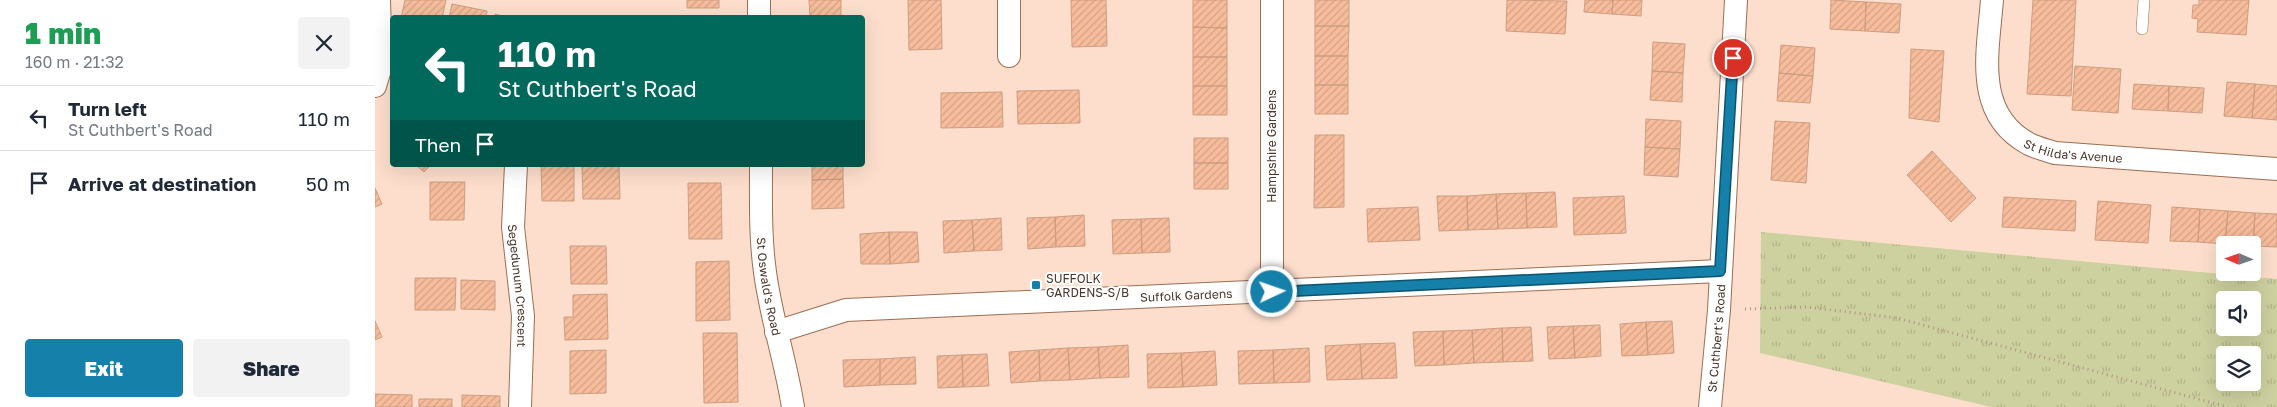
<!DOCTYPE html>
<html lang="en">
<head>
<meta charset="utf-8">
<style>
  :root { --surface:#fff; --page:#f2f2f3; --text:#1f2937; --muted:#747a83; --line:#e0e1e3; --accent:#1580a9 }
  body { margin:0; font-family:"Golos Text",sans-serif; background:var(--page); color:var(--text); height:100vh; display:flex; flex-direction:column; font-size:19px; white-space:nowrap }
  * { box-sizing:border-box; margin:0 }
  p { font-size:16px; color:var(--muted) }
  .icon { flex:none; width:28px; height:28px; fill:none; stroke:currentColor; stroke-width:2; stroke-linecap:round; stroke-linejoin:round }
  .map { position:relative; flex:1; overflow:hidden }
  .panel { display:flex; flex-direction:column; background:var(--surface); width:375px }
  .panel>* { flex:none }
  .hud { position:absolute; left:15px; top:15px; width:475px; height:152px; border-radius:5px; box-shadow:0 5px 20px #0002; background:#00695c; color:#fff; overflow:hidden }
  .needle { width:32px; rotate:272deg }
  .tools { position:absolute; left:1841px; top:236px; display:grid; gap:10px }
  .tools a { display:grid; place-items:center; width:45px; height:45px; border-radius:5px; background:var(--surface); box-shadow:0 5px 20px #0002; font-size:25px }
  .pin { position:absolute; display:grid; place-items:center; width:42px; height:42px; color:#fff; margin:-21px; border:2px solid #fff; border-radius:50%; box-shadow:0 1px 5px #0007 }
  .me { position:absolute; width:55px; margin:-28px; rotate:87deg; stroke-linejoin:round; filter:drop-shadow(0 0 4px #0008) }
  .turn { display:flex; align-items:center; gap:18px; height:105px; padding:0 25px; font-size:22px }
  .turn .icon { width:65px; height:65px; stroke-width:2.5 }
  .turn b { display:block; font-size:35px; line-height:42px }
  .then { display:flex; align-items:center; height:48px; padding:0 25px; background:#0003; gap:10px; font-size:19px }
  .round { display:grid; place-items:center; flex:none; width:52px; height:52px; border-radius:5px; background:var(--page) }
  .summary { display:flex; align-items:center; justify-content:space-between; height:85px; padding:0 25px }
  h1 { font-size:30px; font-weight:800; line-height:38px; color:#1e9e55 }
  .button { display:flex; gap:10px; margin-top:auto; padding:10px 25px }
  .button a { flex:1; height:58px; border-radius:5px; background:var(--accent); color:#fff; font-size:20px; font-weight:800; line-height:58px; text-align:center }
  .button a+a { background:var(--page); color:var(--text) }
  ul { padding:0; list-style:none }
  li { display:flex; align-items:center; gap:15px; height:65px; padding:0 25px; border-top:1px solid var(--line) }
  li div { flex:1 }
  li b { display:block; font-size:19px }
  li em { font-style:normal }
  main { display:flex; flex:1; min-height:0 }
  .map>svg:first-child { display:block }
  .park { fill:url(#park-tufts); fill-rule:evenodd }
  .building { fill:url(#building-hatch); stroke:#cd9d81 }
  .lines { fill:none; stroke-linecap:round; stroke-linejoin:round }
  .service-casing { stroke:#9c6e54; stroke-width:12 }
  .minor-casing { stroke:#9c6e54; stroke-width:24 }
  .path { stroke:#af9586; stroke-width:3; stroke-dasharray:1 4; stroke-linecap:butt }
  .service { stroke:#fff; stroke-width:11 }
  .minor { stroke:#fff; stroke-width:22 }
  .route-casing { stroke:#0e536e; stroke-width:12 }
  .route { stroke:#1580a9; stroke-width:9 }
  .poi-dot { fill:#1580a9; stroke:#fff; stroke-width:2 }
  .labels { text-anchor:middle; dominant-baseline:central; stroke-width:4; stroke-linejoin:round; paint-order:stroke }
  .street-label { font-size:12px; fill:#4a362b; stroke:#fff }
  .poi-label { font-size:12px; fill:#4a362b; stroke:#fff; text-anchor:start }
</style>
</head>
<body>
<main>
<section class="panel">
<div class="summary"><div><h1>1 min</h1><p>160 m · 21:32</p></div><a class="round"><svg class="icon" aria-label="close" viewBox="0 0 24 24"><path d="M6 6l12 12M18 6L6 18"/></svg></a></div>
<ul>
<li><svg class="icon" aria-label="left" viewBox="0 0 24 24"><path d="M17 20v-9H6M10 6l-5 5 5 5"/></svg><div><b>Turn left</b><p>St Cuthbert's Road</p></div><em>110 m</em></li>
<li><svg class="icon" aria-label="arrive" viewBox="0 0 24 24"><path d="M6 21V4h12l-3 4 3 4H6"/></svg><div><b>Arrive at destination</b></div><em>50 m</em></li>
</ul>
<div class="button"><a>Exit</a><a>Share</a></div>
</section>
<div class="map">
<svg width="1902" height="407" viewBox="0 0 1902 407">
  <defs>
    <pattern id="park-tufts" width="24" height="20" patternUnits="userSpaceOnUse" patternTransform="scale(1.25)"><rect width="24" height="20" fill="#cdd09f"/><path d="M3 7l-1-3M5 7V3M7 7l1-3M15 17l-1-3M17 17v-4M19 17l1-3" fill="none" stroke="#b2b389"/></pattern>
    <pattern id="building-hatch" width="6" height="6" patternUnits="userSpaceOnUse" patternTransform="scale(1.25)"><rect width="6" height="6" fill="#f7bc9b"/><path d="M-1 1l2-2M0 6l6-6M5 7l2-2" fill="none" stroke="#d5a286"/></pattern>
  </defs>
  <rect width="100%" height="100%" fill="#fddecc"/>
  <!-- park -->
  <path class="park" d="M1386 232 1902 279V407H1616L1385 353ZM1850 300H1878V328H1850ZM1850 355H1878V382H1850Z"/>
  <!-- building -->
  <path class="building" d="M30 0H71L67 18H26Z
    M312 0H344V8H312Z
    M434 0H466V18H435Z
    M533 0H566L567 49 534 50Z
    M696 0H731L732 46 697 47Z
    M818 0H852V28L818 27Z
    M940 0H974V26H940Z
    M1132 0 1192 1 1190 34 1131 31Z
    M1210 0H1238L1237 14 1209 12Z
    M1238 0H1267L1266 16 1237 14Z
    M1456 0 1491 2 1490 31 1455 29Z
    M1658 0H1701L1696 96 1652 94Z
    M1824 0H1874L1871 35 1822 32 1823 19 1817 18 1818 5H1824Z
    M1491 2 1526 4 1524 33 1490 31Z
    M77 4 112 11 111 18H74Z
    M120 14 135 18H120Z
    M940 26H974L973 56H940Z
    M818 27 852 28V57H818Z
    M1278 42 1310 44 1308 73 1277 71Z
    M1406 45 1440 48 1438 76 1404 73Z
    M1536 49 1569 51 1564 122 1534 118Z
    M940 56H973V85H940Z
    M818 57H852V86H818Z
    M1700 66 1746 69 1743 113 1697 110Z
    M1277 71 1308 73 1307 102 1275 100Z
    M1404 73 1438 76 1435 103 1402 101Z
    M1852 82 1880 84 1877 118 1849 116Z
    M1759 84 1794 86 1793 111 1757 109Z
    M1880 84 1902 86V120L1877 118Z
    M940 85H973V114H940Z
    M818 86H852V115H818Z
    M1794 86 1829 88 1827 113 1793 111Z
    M704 90 705 123 643 124 642 91Z
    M627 92 628 127 566 128V93Z
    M1271 119 1306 121 1305 149 1270 147Z
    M1400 121 1435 123 1431 183 1396 180Z
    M940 135H969V207L939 208Z
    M819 138H853V163H819Z
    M1270 147 1305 149 1303 177 1269 175Z
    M1557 151 1601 198 1576 222 1532 175Z
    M819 163H853V189H819Z
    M41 165H56L49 172Z
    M166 165H199V201H167Z
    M207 165H244L245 199H208Z
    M437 165H468V179L437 180Z
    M468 179 469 208 437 209V180Z
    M55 182H90L89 220H55Z
    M313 183H346L347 239H314Z
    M0 188 7 204 0 207Z
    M1180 192 1182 227 1152 228 1151 193Z
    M1151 193 1152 228 1123 229 1121 194Z
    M1121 194 1123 229 1093 230 1092 196Z
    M1062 196H1092L1093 230 1064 231Z
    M1249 196 1251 233 1199 235 1198 198Z
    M1629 197 1701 201 1700 231 1627 227Z
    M1723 201 1776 205 1773 243 1720 240Z
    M1043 207 1045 240 993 242 992 209Z
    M1797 207 1825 209 1823 242 1795 241Z
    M1825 209 1853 211 1850 244 1823 242Z
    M1853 211 1880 213 1878 246 1850 244Z
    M1880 213 1902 214V247L1878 246Z
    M709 215 710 246 681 247 680 217Z
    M680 217 681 247 653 249 652 218Z
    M626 218 627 250 599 251 597 220Z
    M794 218 795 252 767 253 766 219Z
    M766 219 767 253 738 254 737 220Z
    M597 220 599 251 569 253 568 221Z
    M514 232H542L544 262 515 264Z
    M514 232 515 264H486L485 234Z
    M195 246H231L232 284H196Z
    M354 261 355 320 321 321V262Z
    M40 278H81L80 310H40Z
    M86 280 120 281V310L86 309Z
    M232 294 233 339 190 340 189 317H198V295Z
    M0 321 7 337 0 340Z
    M1297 321 1299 353 1273 355 1271 322Z
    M1271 322 1273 355 1247 356 1245 324Z
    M1225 325 1226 356 1200 358 1198 326Z
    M1198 326 1200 358 1174 359 1172 327Z
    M1156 327 1158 361 1128 362 1127 328Z
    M1127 328 1128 362 1099 363 1097 330Z
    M1097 330 1099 363 1069 365 1068 331Z
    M1068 331 1069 365 1040 366 1038 332Z
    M328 333H362L363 402 329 403Z
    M1020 343 1022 378 987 379 985 344Z
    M985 344 987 379 952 380 950 346Z
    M753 345 754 377 725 378 723 347Z
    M723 347 725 378 695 380 693 348Z
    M693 348 695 380 665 381 664 350Z
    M934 348 935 382 899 383 898 350Z
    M231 350V393L195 394V351Z
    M664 350 665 381 636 383 634 352Z
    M898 350 899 383 864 384 863 351Z
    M840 351 842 385 808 387 806 353Z
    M806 353 808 387 773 388 772 354Z
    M612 354 614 386 588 387 587 355Z
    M587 355 588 387 563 388 562 356Z
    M540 357 541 384 505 385V359Z
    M505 359V385L469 387 468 360Z
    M0 394 37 395V407H0Z
    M87 395 125 396V407H87Z
    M44 399H77V407H44Z"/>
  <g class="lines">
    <defs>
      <path id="service" d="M1767 29 1769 0"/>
      <g id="minor">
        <path d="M384 0V18"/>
        <path d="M634 0V56"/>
        <path d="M897 0V292"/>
        <path id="s1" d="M1617 0C1613 52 1598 114 1654 144 1662 148 1671 150 1680 153L1902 169"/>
        <path d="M0 86 6 66 4 0"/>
        <path id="s2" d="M141 165 138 227 148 316 145 407"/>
        <path id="s3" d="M386 165C386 201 385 237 390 272 396 318 411 362 418 407"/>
        <path id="s4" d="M401 332 471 310 1345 271"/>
        <path id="s5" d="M1335 407 1344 310 1361 0"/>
      </g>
    </defs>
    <!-- service casing -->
    <use href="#service" class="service-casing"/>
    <!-- minor casing -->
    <use href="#minor" class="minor-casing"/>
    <!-- path -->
    <path class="path" d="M1370 309 1431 307 1522 318 1853 407"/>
    <!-- service -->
    <use href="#service" class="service"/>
    <!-- minor -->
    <use href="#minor" class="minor"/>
  </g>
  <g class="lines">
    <defs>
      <path id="route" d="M897 292 1345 271 1358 58"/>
    </defs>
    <!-- route casing -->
    <use href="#route" class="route-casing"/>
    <!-- route -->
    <use href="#route" class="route"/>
  </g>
  <!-- markers -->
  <rect class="poi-dot" x="656" y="280" width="10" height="10" rx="2.5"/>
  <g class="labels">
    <!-- street labels -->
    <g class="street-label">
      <text transform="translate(896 146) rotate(-90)">Hampshire Gardens</text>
      <text stroke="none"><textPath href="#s1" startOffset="205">St Hilda's Avenue</textPath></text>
      <text stroke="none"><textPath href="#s2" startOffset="121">Segedunum Crescent</textPath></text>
      <text stroke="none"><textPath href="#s3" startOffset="122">St Oswald's Road</textPath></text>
      <text stroke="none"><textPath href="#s4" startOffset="414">Suffolk Gardens</textPath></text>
      <text stroke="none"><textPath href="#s5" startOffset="69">St Cuthbert's Road</textPath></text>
    </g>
    <!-- poi labels -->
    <g class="poi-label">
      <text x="671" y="278">SUFFOLK<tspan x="671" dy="14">GARDENS-S/B</tspan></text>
    </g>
  </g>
</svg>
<div class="tools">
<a><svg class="needle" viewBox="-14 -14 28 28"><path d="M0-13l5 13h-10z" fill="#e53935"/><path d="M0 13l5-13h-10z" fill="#747a83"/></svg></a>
<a><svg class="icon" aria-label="sound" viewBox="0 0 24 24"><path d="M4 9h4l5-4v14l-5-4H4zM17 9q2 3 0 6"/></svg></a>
<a><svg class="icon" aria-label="layers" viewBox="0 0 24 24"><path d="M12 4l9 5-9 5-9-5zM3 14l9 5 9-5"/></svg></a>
</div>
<div class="pin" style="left:1358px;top:58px;background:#d93025"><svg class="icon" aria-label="arrive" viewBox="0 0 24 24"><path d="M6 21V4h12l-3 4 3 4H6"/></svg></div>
<svg class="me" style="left:897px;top:292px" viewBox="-20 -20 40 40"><circle r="17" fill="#1580a9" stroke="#fff" stroke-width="3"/><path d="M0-11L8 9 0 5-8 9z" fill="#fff"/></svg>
<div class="hud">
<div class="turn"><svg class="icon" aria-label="left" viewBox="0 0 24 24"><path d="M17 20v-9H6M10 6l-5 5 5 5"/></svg><div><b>110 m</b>St Cuthbert's Road</div></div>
<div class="then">Then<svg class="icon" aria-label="arrive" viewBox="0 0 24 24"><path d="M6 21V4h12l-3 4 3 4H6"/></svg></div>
</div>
</div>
</main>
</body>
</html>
